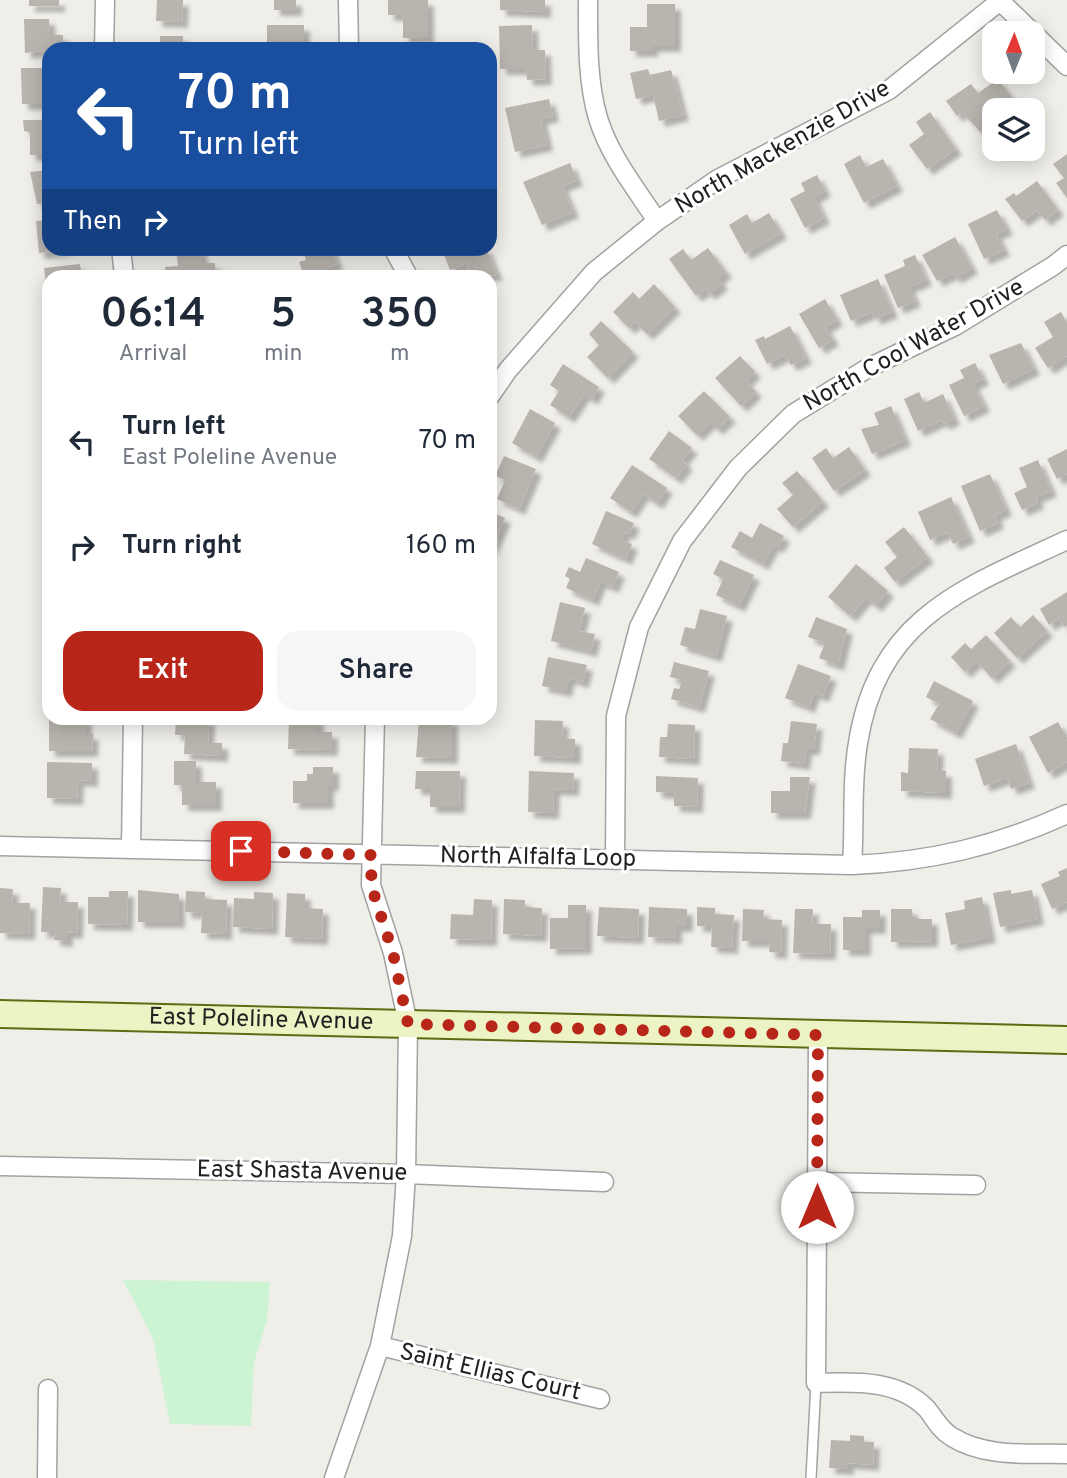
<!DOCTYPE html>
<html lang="en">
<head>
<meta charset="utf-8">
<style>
  :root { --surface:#fff; --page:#f6f6f7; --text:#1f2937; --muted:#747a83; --accent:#b82519 }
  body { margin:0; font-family:Overpass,sans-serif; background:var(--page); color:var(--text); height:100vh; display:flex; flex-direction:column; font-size:26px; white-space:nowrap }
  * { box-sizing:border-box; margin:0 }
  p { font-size:23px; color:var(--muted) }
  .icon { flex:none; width:38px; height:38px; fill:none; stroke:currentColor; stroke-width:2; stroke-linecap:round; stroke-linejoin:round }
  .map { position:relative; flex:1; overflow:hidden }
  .panel { position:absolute; left:42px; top:270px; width:455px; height:455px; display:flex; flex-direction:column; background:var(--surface); border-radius:21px; box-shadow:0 4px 18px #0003 }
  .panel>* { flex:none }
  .top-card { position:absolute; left:42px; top:42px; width:455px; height:214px; border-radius:21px; box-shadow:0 4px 18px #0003; background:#1a4fa0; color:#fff; overflow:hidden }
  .needle { width:46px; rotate:1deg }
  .fabs { position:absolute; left:982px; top:21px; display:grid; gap:14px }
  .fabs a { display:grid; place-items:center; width:63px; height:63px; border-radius:14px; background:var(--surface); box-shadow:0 4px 18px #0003; font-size:35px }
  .pin { position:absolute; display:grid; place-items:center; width:60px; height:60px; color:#fff; margin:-30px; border-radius:14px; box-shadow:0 4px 10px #0006 }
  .me { position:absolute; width:77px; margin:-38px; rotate:0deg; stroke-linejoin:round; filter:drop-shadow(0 0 5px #0008) }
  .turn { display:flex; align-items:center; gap:24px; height:147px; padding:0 21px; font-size:32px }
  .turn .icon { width:91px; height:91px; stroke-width:2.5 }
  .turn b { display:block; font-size:49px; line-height:60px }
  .then { display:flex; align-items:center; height:66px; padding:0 21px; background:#0003; gap:14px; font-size:26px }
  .eta { display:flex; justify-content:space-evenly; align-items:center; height:119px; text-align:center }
  .eta b { font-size:42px; font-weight:600; line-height:49px }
  .primary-button { display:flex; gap:14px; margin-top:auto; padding:14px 21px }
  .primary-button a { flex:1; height:80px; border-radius:21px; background:var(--accent); color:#fff; font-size:28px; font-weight:600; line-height:80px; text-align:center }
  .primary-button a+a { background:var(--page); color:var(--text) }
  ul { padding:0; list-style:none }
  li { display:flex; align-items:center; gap:21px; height:105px; padding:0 21px }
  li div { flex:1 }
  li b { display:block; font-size:26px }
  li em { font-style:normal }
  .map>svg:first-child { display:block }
  .park { fill:#ccf4d2 }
  .building { fill:#b9b4ae; filter:url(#shadow) }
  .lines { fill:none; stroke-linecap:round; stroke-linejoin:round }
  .service-casing { stroke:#a2a2a2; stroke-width:12 }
  .minor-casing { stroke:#a2a2a2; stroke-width:21 }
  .secondary-casing { stroke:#5c6c13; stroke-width:30 }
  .service { stroke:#fff; stroke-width:9 }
  .minor { stroke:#fff; stroke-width:18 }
  .secondary { stroke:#edf3c4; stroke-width:26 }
  .route { stroke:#b82519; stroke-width:12; stroke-dasharray:0 21.6 }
  .labels { text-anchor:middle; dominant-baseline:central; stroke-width:6; stroke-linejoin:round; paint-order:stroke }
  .street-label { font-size:24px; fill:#212121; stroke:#fff }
</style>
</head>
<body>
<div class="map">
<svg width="1067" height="1478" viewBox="0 0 1067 1478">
  <defs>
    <filter id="shadow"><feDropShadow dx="6" dy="6" stdDeviation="2" flood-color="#0004"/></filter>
  </defs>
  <rect width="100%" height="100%" fill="#f0eee9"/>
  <!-- park -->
  <path class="park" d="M123 1280 270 1282 267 1321 254 1362 251 1426 170 1424 153 1339Z"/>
  <!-- building -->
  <path class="building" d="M29 0H59V6H29Z
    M157 0H183L182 22 156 21Z
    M274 0H296V10H274Z
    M388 0H428V38H403V15H388Z
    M500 0H545V12L500 10Z
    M647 4H675V46H652V51H630V27H647Z
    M24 19H49L50 35H63V49L25 53Z
    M267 25H304V42H290V49H267Z
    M532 25 533 50H545L546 79 527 80 526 69H500L499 26Z
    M160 36H183V49H160Z
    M21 68H49V104H22Z
    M648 69 650 75 671 70 683 115 659 121 653 95 636 99 630 73Z
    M998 79 1015 102 1003 110H994L990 119 994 132 986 138 962 112 957 116 946 101 971 84 978 93Z
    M549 99 553 116 541 119 547 145 515 152 505 108Z
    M930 112 956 149 927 169 909 145 924 134 916 122Z
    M23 120H49V155H30V132L24 131Z
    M1067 154V198L1056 183 1064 178 1053 164Z
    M860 155 866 167 883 159 897 186 864 203 844 164Z
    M570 163 577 180 562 186 573 212 542 225 523 182Z
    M49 170V203L37 204 30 172Z
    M817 175 825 191 814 197 824 218 805 228 790 199 805 191 801 183Z
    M1037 181 1058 210 1045 220 1037 210 1022 221 1005 199 1014 193 1016 196Z
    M997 210 1007 229 996 234 1004 250 984 259 968 224Z
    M769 213 781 233 745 254 729 225 747 214 752 223Z
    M49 220V248L70 250 39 253 36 221Z
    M955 237 972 268 955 278 953 273 937 281 922 255Z
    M176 248H201L202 263H215L216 276H166L165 267 178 266Z
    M302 248H331L337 264 304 276 299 262 306 260Z
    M451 248H486L497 275 472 276 466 263 450 270 443 252Z
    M708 248 726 272 718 278 722 284 709 294 705 289 696 296 669 259 683 249 691 260Z
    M915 255 926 280 909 287 915 301 898 308 884 275 905 266 903 260Z
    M80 264 82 276H49L47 293 44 268Z
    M878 279 892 312 875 319 872 312 851 321 840 295Z
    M654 284 675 307 647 334 635 322 629 328 613 312 633 292 639 299Z
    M825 299 837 320 825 327 833 340 819 348 799 314Z
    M1061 312 1067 323V356L1048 368 1035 348 1053 337 1044 322Z
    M601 321 633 352 608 378 587 357 599 345 589 334Z
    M790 326 806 358 791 365 785 355 767 364 755 340 764 336 765 339Z
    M1021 343 1034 369 1003 384 989 355Z
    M740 356 755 372 746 381 756 392 741 406 715 378Z
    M975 363 983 379 973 384 984 406 964 416 949 385 964 378 960 370Z
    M563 364 599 387 592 399 584 394 569 417 550 405 559 391 550 385Z
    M704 391 730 417 717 429 710 422 697 435 678 416Z
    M919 392 924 403 943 394 954 419 944 424 942 420 918 431 904 399Z
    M891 406 905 440 872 454 861 429 879 425 874 413Z
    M530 409 555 423 536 457 512 443Z
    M669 431 692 448 682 460 687 464 676 478 649 459Z
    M849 447 865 470 834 491 812 458 826 448 833 458Z
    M1067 449V474L1057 479 1047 459Z
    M504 456 536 469 519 509 497 499 505 480 495 476Z
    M1038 460 1051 491 1036 497 1038 503 1022 510 1014 493 1027 487 1019 468Z
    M632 465 667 488 657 503 643 494 631 512 610 498Z
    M797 471 823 501 793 527 777 509 793 495 782 483Z
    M990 474 1006 510 995 515 998 523 980 531 961 486Z
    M951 497 969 537 953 544 948 532 930 540 918 512Z
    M490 511 505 518 490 551Z
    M606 511 634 523 629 534 625 532 621 540 632 544 626 559 592 544Z
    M760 523 784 536 778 547 773 545 763 564 731 547 740 531 752 538Z
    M904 527 928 557 895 582 884 568 897 557 885 542Z
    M586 558 619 572 613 587 600 582 593 600 566 588 570 579 565 576 569 567 580 572Z
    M720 560 754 575 739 606 716 595 723 579 713 574Z
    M856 564 888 591 876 606 866 598 850 616 828 597Z
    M1067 592V625L1064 627 1059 618 1049 625 1040 609Z
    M560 602 585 608 579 631 595 634 591 651 551 641Z
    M700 609 727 616 716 656 680 645 685 627 695 629Z
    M1033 615 1047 631 1017 658 994 633 1011 617 1020 627Z
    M816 617 847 629 838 665 819 658 825 643 808 637Z
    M986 635 1010 661 992 678 976 661 965 672 951 657 965 643 971 649Z
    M548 657 587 665 583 682 569 678 566 691 542 686Z
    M674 662 709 671 699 707 671 699 674 688 679 689 682 680 670 677Z
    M798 664 831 676 823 696 814 693 809 707 785 698Z
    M934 681 973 701 956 733 930 719 939 704 926 697Z
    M49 718H86V734H93L92 751H49Z
    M176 718H209L208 743H222V756L184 754 185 735H175Z
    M289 718H318V732H332V750L288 749Z
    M419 719H452V758L416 757Z
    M535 720 563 721 562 738 575 739V758L534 756Z
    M791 721 817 724 814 749H806L804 764 781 761 783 743H788Z
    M1058 722 1067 738V762L1048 773 1029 737Z
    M668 724 695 725 694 759 659 757 660 737H667Z
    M1016 744 1029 783 1011 789 1007 778 984 786 975 759Z
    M909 748 938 749 937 771H946V793L901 791V772L908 773Z
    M174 761H196V782H216V805H182V785H174Z
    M47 762 92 763V781L78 780 77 799 47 798Z
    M313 767H333V785H328V803H293V781H307V774H313Z
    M416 771H460L459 807H430V789H415Z
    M529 771 574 773 573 790 554 789 553 813 528 812Z
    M656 776 698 778 697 807 674 806V793L656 792Z
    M790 777H810L805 813H771V791H790Z
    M1067 868V902L1052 909 1041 884 1060 876 1058 872Z
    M43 887 61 888 60 902H78L77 933 67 932V941L54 940 55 932H41Z
    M0 888 13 889 12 903H30L29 934 0 933Z
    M138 890 179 894V922H138Z
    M1011 890V894L1032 890 1038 919 1000 927 993 893Z
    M109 891H128L127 925 88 924V897H109Z
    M186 891 205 892V899L227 900 226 934 201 933 202 913 185 912Z
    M254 892 273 893 272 929 233 927 234 898 254 899Z
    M287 893 305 894V908L323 909 322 939 285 937Z
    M982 897 990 937 951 945 945 913 965 909 964 901Z
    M474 899 492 900 491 940 450 939 451 914 473 915Z
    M504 899 525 900V907L542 908 541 936 503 934Z
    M568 905H586V948L550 949V918H568Z
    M599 907 639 909 638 938 597 936Z
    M649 907 687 909V926H676V938L648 937Z
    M697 907 715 908V914L734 915 732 948 711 947 712 927 697 926Z
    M743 909 764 910 763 919 782 920 781 953 769 952 770 941H742Z
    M795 909H813L812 924H831L830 954 793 953Z
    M891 909H912L913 919H932V941L891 942Z
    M862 910H880V928H865V950H843V917H862Z
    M850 1435 864 1436V1442H874L873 1465 848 1463V1469L829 1468 831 1440 850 1441Z"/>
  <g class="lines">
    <defs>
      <path id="service" d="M811 1478 816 1383"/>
      <path id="minor" d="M348 0 349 49
        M588 0C588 38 587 81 598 118 609 155 636 189 657 221
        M999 0 1067 66
        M104 49 105 0
        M121 248 124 276
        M393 248 408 276
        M490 396 508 370 594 272 657 221 718 179 889 90 1000 1
        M0 846 852 865C929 862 997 846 1067 814
        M131 848 133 718
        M615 860 616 716 639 627 682 541 738 468 793 414 868 368 955 326 1053 266 1067 255
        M852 865C855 826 851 783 858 743 878 617 964 588 1067 540
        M818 1035 816 1383C854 1382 898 1379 927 1409 935 1419 940 1430 952 1437 986 1458 1029 1453 1067 1454
        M0 1166 406 1174 604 1182
        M817 1182 976 1185
        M380 1346 600 1399
        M47 1478 48 1389
        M334 1478 380 1346 402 1236 406 1174 408 1024 393 953 371 885 375 718"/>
      <g id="secondary">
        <path id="s1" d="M0 1014 1067 1040"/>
      </g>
    </defs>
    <!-- service casing -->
    <use href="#service" class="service-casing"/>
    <!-- minor casing -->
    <use href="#minor" class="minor-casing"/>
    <!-- secondary casing -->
    <use href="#secondary" class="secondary-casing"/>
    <!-- service -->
    <use href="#service" class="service"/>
    <!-- minor -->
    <use href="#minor" class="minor"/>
    <!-- secondary -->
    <use href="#secondary" class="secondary"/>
  </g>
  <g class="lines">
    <!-- route -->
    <path class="route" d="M241 851 372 855 371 885 393 953 408 1024 818 1035 817 1207"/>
  </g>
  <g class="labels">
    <!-- street labels -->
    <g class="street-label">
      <text transform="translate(783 148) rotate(-30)">North Mackenzie Drive</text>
      <text transform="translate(914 346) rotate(-29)">North Cool Water Drive</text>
      <text transform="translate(538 858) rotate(1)">North Alfalfa Loop</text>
      <text stroke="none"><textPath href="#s1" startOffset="261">East Poleline Avenue</textPath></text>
      <text transform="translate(302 1172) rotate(1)">East Shasta Avenue</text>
      <text transform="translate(490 1373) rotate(13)">Saint Ellias Court</text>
    </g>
  </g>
</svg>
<div class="fabs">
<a><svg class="needle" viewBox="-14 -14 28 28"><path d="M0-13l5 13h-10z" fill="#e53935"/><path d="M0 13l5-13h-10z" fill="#747a83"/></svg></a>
<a><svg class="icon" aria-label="layers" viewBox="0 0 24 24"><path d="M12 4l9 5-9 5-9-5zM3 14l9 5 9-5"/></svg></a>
</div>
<div class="pin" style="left:241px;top:851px;background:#d93025"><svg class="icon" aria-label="arrive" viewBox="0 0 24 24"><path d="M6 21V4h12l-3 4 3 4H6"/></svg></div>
<svg class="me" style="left:817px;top:1207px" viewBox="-20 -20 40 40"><circle r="19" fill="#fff"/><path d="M0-13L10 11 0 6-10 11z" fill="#b82519"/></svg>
<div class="top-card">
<div class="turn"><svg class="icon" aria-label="left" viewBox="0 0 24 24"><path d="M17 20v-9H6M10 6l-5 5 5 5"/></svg><div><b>70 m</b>Turn left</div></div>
<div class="then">Then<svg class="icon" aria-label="right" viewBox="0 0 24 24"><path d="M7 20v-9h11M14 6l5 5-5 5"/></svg></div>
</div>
<section class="panel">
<div class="eta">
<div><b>06:14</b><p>Arrival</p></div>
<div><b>5</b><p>min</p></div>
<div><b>350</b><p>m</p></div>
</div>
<ul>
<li><svg class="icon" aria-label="left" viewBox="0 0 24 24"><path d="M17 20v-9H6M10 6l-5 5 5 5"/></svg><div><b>Turn left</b><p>East Poleline Avenue</p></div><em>70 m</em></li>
<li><svg class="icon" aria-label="right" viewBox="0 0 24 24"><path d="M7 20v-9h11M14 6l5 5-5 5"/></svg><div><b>Turn right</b></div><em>160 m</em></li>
</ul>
<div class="primary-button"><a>Exit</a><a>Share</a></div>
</section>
</div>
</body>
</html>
